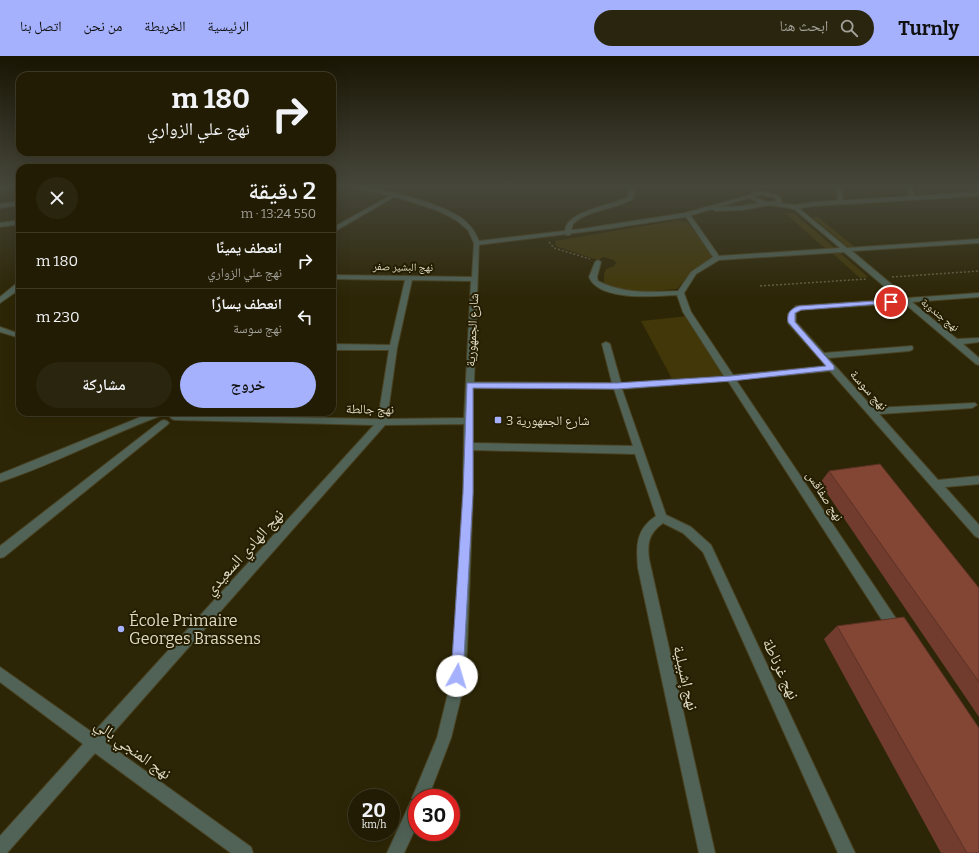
<!DOCTYPE html>
<html lang="ar">
<head>
<meta charset="utf-8">
<style>
  :root { --surface:#221c04; --page:#2a250e; --text:#f1f3f6; --muted:#a2a19a; --line:#3f3a26; --accent:#a5b1fc }
  body { margin:0; font-family:Bitter,"Noto Naskh Arabic",serif; background:var(--page); color:var(--text); direction:rtl; height:100vh; display:flex; flex-direction:column; font-size:15px; white-space:nowrap }
  * { box-sizing:border-box; margin:0 }
  p { font-size:13px; color:var(--muted) }
  .icon { flex:none; width:22px; height:22px; fill:none; stroke:currentColor; stroke-width:2; stroke-linecap:round; stroke-linejoin:round }
  .map { position:relative; flex:1; overflow:hidden; direction:ltr }
  .side { position:absolute; left:16px; top:108px; width:320px; height:252px; display:flex; flex-direction:column; background:var(--surface); border-radius:12px; box-shadow:0 4px 16px #0002,0 0 0 1px var(--line); direction:rtl }
  .side>* { flex:none }
  .banner { position:absolute; left:16px; top:16px; width:320px; height:84px; border-radius:12px; box-shadow:0 4px 16px #0002,0 0 0 1px var(--line); direction:rtl; background:#221c04; color:var(--text); overflow:hidden }
  .speed { position:absolute; left:348px; top:733px; display:flex; gap:8px; font-size:20px; font-weight:700; text-align:center }
  .speed>* { display:grid; place-content:center; width:52px; height:52px; border-radius:50%; background:var(--surface); box-shadow:0 4px 16px #0002,0 0 0 1px var(--line); line-height:1 }
  .speed small { font-size:10px; font-weight:400 }
  .speed .limit { border:6px solid #d22; background:#fff; color:#111 }
  .pin { position:absolute; display:grid; place-items:center; width:34px; height:34px; color:#fff; margin:-17px; border:2px solid #fff; border-radius:50%; box-shadow:0 1px 4px #0007 }
  .me { position:absolute; width:44px; margin:-22px; rotate:6deg; stroke-linejoin:round; filter:drop-shadow(0 0 3px #0008) }
  .turn { display:flex; align-items:center; gap:14px; height:84px; padding:0 20px; font-size:18px }
  .turn .icon { width:52px; height:52px; stroke-width:2.5 }
  .turn b { display:block; font-size:28px; line-height:34px }
  .round { display:grid; place-items:center; flex:none; width:42px; height:42px; border-radius:21px; background:var(--page) }
  .head { display:flex; align-items:center; justify-content:space-between; height:68px; padding:0 20px }
  h1 { font-size:24px; font-weight:600; line-height:30px }
  .action { display:flex; gap:8px; margin-top:auto; padding:8px 20px }
  .action a { flex:1; height:46px; border-radius:24px; background:var(--accent); color:#111; font-size:16px; font-weight:600; line-height:46px; text-align:center }
  .action a+a { background:var(--page); color:var(--text) }
  ul { padding:0; list-style:none }
  li { display:flex; align-items:center; gap:12px; height:56px; padding:0 20px; border-top:1px solid var(--line) }
  li div { flex:1 }
  li b { display:block; font-size:15px }
  li em { font-style:normal }
  header { display:flex; align-items:center; gap:24px; box-sizing:border-box; height:56px; padding:0 20px; background:var(--accent); color:#111 }
  header strong { font-size:19px }
  nav { display:flex; gap:22px; margin-inline-start:auto; font-size:14px }
  .search { width:280px; height:36px; background:var(--page); display:flex; align-items:center; gap:10px; box-sizing:border-box; padding:0 14px; border-radius:22px; color:var(--muted); font-size:15px }
  .map>svg:first-child { display:block }
  .green { fill:#413708 }
  .lines { fill:none; stroke-linecap:round; stroke-linejoin:round }
  .minor-casing { stroke:#494324; stroke-width:2 }
  .tertiary-casing { stroke:#494324; stroke-width:2 }
  .path { stroke:#655f42; stroke-width:1.5; stroke-dasharray:2 2; stroke-linecap:butt }
  .minor { fill:#516357; fill-rule:evenodd }
  .tertiary { fill:#516357; fill-rule:evenodd }
  .wall { fill:#713c2e }
  .building { fill:#834635; stroke:#5c3125 }
  .route { fill:#a5b1fc; stroke:#6b73a4 }
  .poi-dot { fill:#a5b1fc; stroke:#241d00; stroke-width:1.5 }
  .labels { text-anchor:middle; dominant-baseline:central; stroke-width:4; stroke-linejoin:round; paint-order:stroke }
  .far-street-label { font-size:11px; fill:#dfdac4; stroke:#241d00 }
  .street-label { font-size:13px; fill:#dfdac4; stroke:#241d00 }
  .poi-label { font-size:13px; fill:#dfdac4; stroke:#241d00; text-anchor:start }
  .near-street-label { font-size:16px; fill:#dfdac4; stroke:#241d00 }
  .near-poi-label { font-size:16px; fill:#dfdac4; stroke:#241d00; text-anchor:start }
</style>
</head>
<body>
<header>
<strong>Turnly</strong>
<div class="search"><svg class="icon" aria-label="search" viewBox="0 0 24 24"><circle cx="10" cy="10" r="6"/><path d="M15 15l6 6"/></svg>ابحث هنا</div>
<nav><a>الرئيسية</a><a>الخريطة</a><a>من نحن</a><a>اتصل بنا</a></nav>
</header>
<div class="map">
<svg width="979" height="797" viewBox="0 0 979 797">
  <rect width="100%" height="100%" fill="#2d2606"/>
  <!-- green -->
  <path class="green" d="M785 157H794L837 194 828 195Z
    M812 161H818L856 192 850 193Z
    M678 164 687 166 711 196V202L689 218 677 233C654 234 624 241 604 226V218L606 213 614 210 616 207 614 204 603 201 598 204 556 190 555 185Z
    M832 197H840L868 221 860 222Z
    M689 260 724 316 721 320 672 323 641 265Z"/>
  <g class="lines">
    <defs>
      <path id="minor" d="M0 130H19L0 134Z
        M627 130H633L635 134 633 143C614 154 589 153 573 168L570 179H566C558 156 613 149 628 141L629 134Z
        M836 130H842L843 147 838 146Z
        M906 130H912L915 144 910 143Z
        M975 130H979V134L977 133Z
        M391 139 396 140 332 177V172Z
        M795 149 847 192 979 183V187L852 195 908 242 979 237V241L912 246 957 283 979 282V286L963 288 979 302V309L976 308 904 247 801 254 796 257V266L824 297 912 290 913 292 912 294 909 295 828 302 873 352 975 347 977 349 972 352 879 358 938 424 979 420V428L945 431 979 469V482L975 480 830 315 736 324 901 570 902 574 901 578 896 580 891 578 728 325 622 333 666 459 691 471 711 489 855 797H838L703 496 683 477 663 467C649 477 647 487 649 503L715 797H699L638 512C636 490 636 473 656 460L635 398 473 394V437L467 595 463 633 451 682 428 742H417V769L404 797H387L411 745H413L412 742 437 682 449 633 453 595 463 437 464 368 385 369 105 686 251 791 253 797H231L95 697 7 797H0V780L83 688 0 626V611L93 677 374 369 175 364 172 363 170 361 172 359 378 363 389 294H332V288L390 289 405 224 332 223V219L472 221 474 187 479 186 474 326 612 327 602 288 606 286 610 288 621 327 724 320 683 256 677 239C656 240 599 246 589 221L595 206 598 204 601 206 597 221 598 225C624 238 649 236 678 235L691 216 713 201 684 158 687 156 689 157 719 200 840 192 793 152 792 151ZM844 196 899 243 796 250 788 258V267L826 310 733 319 691 256 684 237 696 218 719 204ZM412 224 471 225 464 362 387 363 397 292ZM473 332 614 333 633 390 473 387Z
        M20 164V168L0 171V167Z
        M17 227H20V233L0 247V241Z
        M0 271 20 278V282L0 276Z
        M153 356H160L162 358 160 360C106 380 55 408 0 426V418Z
        M164 364 167 365 169 367 167 369 4 501 0 502V490L161 365Z"/>
      <path id="tertiary" d="M344 130C374 129 435 145 460 161 469 167 475 175 479 185L581 173 685 157 750 139 751 137 762 135 779 140 782 146 781 147 795 149 814 146 979 136V140L814 150 795 153 770 149 742 154 715 155 712 153 685 161 607 173 477 189 474 187 468 174 456 164 439 155 400 142ZM755 139H762L775 142 776 145 767 146 755 141ZM749 142 759 147 742 150 719 151Z
        M20 145V149L0 152V148Z"/>
    </defs>
    <!-- minor casing -->
    <use href="#minor" class="minor-casing"/>
    <!-- tertiary casing -->
    <use href="#tertiary" class="tertiary-casing"/>
    <!-- path -->
    <path class="path" d="M549 186 554 192 590 203
      M892 221 979 215
      M760 230 866 223"/>
    <!-- minor -->
    <use href="#minor" class="minor"/>
    <!-- tertiary -->
    <use href="#tertiary" class="tertiary"/>
  </g>
  <!-- wall -->
  <path class="wall" d="M829 415 979 532V661L820 427Z
    M837 570 979 797H941L824 583Z"/>
  <!-- building -->
  <path class="building" d="M880 408 979 532V626L829 415Z
    M904 561 979 672V797H967L837 570Z"/>
  <!-- sky -->
  <linearGradient id="sky" x2="0" y2="1"><stop stop-color="#191503"/><stop offset="0.54" stop-color="#46473b"/><stop offset="1" stop-color="#46473b" stop-opacity="0"/></linearGradient>
  <rect width="979" height="241" fill="url(#sky)"/>
  <!-- route -->
  <path class="route" d="M891 244H893V247L801 254 795 257V266L834 310V314H832L731 325 617 333 473 332V437L463 620 462 625 457 627 453 625 451 620 463 437 467 327H617L731 320 826 310 788 266C787 257 790 253 799 250Z"/>
  <!-- markers -->
  <g class="poi-dot">
    <rect x="494" y="360" width="8" height="8" rx="2"/>
    <circle cx="121" cy="573" r="4"/>
  </g>
  <g class="labels">
    <!-- far-street labels -->
    <g class="far-street-label">
      <text transform="translate(403 211) rotate(1)">نهج البشير صفر</text>
      <text transform="translate(940 259) rotate(39)">نهج جندوبة</text>
    </g>
    <!-- street labels -->
    <g class="street-label">
      <text transform="translate(472 274) rotate(-87)">شارع الجمهورية</text>
      <text transform="translate(869 334) rotate(48)">نهج سوسة</text>
      <text transform="translate(370 353) rotate(1)">نهج جالطة</text>
      <text transform="translate(825 440) rotate(57)">نهج صفاقس</text>
    </g>
    <!-- poi labels -->
    <g class="poi-label">
      <text x="506" y="364">شارع الجمهورية 3</text>
    </g>
    <!-- near-street labels -->
    <g class="near-street-label">
      <text transform="translate(244 496) rotate(-48)">نهج الهادي السعيدي</text>
      <text transform="translate(781 613) rotate(65)">نهج غرناطة</text>
      <text transform="translate(686 622) rotate(77)">نهج إشبيلية</text>
      <text transform="translate(133 693) rotate(36)">نهج المنجي بالي</text>
    </g>
    <!-- near-poi labels -->
    <g class="near-poi-label">
      <text x="129" y="564">École Primaire<tspan x="129" dy="18">Georges Brassens</tspan></text>
    </g>
  </g>
</svg>
<div class="speed"><div>20<small>km/h</small></div><div class="limit">30</div></div>
<div class="pin" style="left:891px;top:246px;background:#d93025"><svg class="icon" aria-label="arrive" viewBox="0 0 24 24"><path d="M6 21V4h12l-3 4 3 4H6"/></svg></div>
<svg class="me" style="left:457px;top:620px" viewBox="-20 -20 40 40"><circle r="19" fill="#fff"/><path d="M0-13L10 11 0 6-10 11z" fill="#a5b1fc"/></svg>
<div class="banner">
<div class="turn"><svg class="icon" aria-label="right" viewBox="0 0 24 24"><path d="M7 20v-9h11M14 6l5 5-5 5"/></svg><div><b>180 m</b>نهج علي الزواري</div></div>
</div>
<section class="side">
<div class="head"><div><h1>2 دقيقة</h1><p>550 m · 13:24</p></div><a class="round"><svg class="icon" aria-label="close" viewBox="0 0 24 24"><path d="M6 6l12 12M18 6L6 18"/></svg></a></div>
<ul>
<li><svg class="icon" aria-label="right" viewBox="0 0 24 24"><path d="M7 20v-9h11M14 6l5 5-5 5"/></svg><div><b>انعطف يمينًا</b><p>نهج علي الزواري</p></div><em>180 m</em></li>
<li><svg class="icon" aria-label="left" viewBox="0 0 24 24"><path d="M17 20v-9H6M10 6l-5 5 5 5"/></svg><div><b>انعطف يسارًا</b><p>نهج سوسة</p></div><em>230 m</em></li>
</ul>
<div class="action"><a>خروج</a><a>مشاركة</a></div>
</section>
</div>
</body>
</html>
